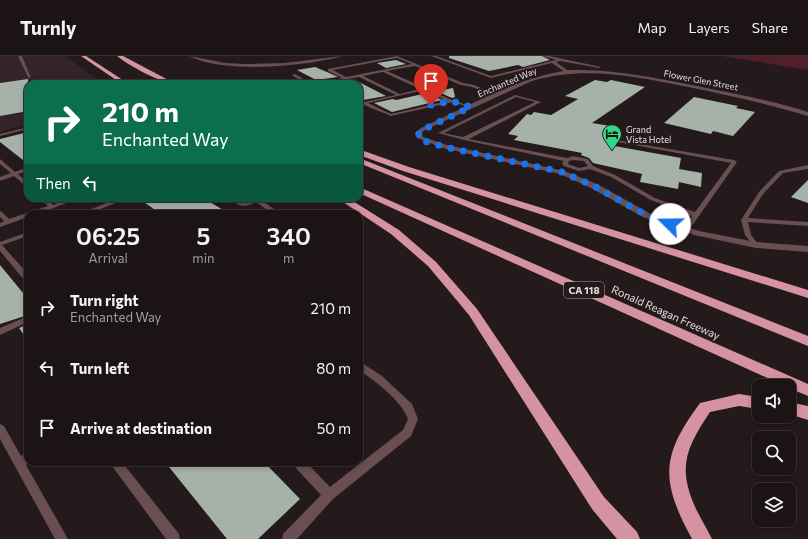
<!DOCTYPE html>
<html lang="en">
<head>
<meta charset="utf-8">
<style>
  :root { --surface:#1b1314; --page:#282022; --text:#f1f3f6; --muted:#a09ea0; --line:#393234 }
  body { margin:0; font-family:Commissioner,sans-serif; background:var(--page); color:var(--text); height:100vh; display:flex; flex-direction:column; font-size:15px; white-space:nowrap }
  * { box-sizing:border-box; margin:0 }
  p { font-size:13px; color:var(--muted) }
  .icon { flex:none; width:22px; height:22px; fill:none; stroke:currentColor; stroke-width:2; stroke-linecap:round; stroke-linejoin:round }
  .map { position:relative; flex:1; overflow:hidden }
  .drawer { position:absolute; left:24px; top:154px; width:339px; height:256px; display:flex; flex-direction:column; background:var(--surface); border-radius:12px; box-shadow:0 2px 6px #0003,0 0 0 1px var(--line) }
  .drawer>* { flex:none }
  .banner { position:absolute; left:24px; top:24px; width:339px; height:122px; border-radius:12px; box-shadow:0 2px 6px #0003,0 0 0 1px var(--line); background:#0b6e4f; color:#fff; overflow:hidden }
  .fabs { position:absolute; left:752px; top:323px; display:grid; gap:8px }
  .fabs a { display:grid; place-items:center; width:44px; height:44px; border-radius:8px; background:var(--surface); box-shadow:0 2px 6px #0003,0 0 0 1px var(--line); font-size:20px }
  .pin { position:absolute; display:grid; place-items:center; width:34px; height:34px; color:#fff; margin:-41px -17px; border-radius:50% 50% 50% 0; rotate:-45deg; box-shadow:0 0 4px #0007 }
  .pin .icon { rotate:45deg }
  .me { position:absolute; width:44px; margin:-22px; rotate:292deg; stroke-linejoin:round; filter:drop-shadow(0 0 3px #0008) }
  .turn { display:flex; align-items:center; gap:14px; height:84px; padding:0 12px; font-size:18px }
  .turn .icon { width:52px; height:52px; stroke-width:2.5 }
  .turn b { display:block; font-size:28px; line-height:34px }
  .then { display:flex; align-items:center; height:38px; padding:0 12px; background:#0003; gap:8px; font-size:15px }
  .eta { display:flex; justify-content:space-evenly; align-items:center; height:68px; text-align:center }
  .eta b { font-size:24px; font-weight:600; line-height:28px }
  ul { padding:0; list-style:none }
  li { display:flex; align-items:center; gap:12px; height:60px; padding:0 12px }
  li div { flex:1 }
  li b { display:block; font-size:15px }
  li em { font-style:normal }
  header { display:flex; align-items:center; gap:24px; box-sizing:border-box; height:56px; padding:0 20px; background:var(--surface); border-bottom:1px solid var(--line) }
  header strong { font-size:19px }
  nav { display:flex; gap:22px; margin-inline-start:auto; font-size:14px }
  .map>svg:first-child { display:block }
  .built { fill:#342327 }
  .green { fill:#531e2c }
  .building { fill:#a5b1a9 }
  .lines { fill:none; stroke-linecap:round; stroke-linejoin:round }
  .service { fill:#694e53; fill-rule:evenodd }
  .minor { fill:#694e53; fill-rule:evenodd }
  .motorway { fill:#d592a0; fill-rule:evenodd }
  .route { stroke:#1a73e8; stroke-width:7; stroke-dasharray:0 12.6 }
  .labels { text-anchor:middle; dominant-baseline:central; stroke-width:4; stroke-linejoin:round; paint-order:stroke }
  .far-street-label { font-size:9px; fill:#e6dedf; stroke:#24191b }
  .far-poi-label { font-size:9px; fill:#e6dedf; stroke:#24191b; text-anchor:start }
  .shield { fill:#24191b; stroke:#aca3a4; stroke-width:1 }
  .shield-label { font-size:10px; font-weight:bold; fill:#e6dedf }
  .street-label { font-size:11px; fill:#e6dedf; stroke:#24191b }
</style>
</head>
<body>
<header>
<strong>Turnly</strong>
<nav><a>Map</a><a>Layers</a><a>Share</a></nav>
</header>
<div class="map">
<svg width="808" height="483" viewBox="0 0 808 483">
  <rect width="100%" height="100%" fill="#24191b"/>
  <!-- built -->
  <path class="built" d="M0 0H65L104 28H28V68L0 76Z"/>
  <!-- green -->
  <path class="green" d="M722 0H808V14Z"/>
  <!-- building -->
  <path class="building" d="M449 0H542L550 4 523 11 518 9 489 15 449 2Z
    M396 4 406 8 386 12 377 7Z
    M315 11 327 16 338 21 316 24 297 14Z
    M28 23V55L0 60V27Z
    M354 24 359 26 386 40 363 44 359 43V28H333Z
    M595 24 607 26 611 24 645 31 592 67 617 71 609 89 681 102 679 113 702 117 701 131 679 126 678 133 640 126 642 118 593 107 589 102 581 99 582 97 514 84 518 80 508 78 527 58 531 59 534 56 551 59 578 43 565 40Z
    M453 32 455 41 452 42 436 35Z
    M427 37 442 44 392 56 374 47 393 43 396 44Z
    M694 41 738 50 736 52 755 56 733 80 713 75 711 78 664 67Z
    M28 76V108L0 86V83Z
    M808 124V147L791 141Z
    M138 142H203L230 158H161Z
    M0 209 28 243V259L0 268Z
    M28 268V285L19 272Z
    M165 406H264L300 443 258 483H227Z"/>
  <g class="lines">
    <!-- service -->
    <path class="service" d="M18 0H22L31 22 28 21Z
      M189 0 225 7 244 8 285 7 342 0C334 3 323 4 315 6 280 11 221 16 189 0Z
      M397 0 463 27 474 29 499 39 496 40 472 31 461 29 415 10 387 15 452 44 473 51 471 52 453 46 391 60 359 47V44L364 46 396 39 359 21 323 28H316L342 22 328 15V13ZM397 2 412 8 346 21 333 14ZM383 16 420 33 400 38 363 20ZM424 34 447 45 391 58 368 47Z
      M431 0H436L491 20 556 4 543 0H549L601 11 599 12 560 5 556 6 570 16V18H568L552 7 491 22Z
      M293 18H295L312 28H307L293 20Z
      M515 39 541 46 469 83 567 102 573 100 588 103 593 110 615 119 655 142 695 156 731 107 618 86H616V84L734 104 737 106 689 174 687 175 684 173 692 160 651 144 611 121 590 113 579 115 564 110 562 107 564 105 464 84 438 77ZM516 41 535 46 463 81 444 77ZM573 104 584 105 588 110 579 112 568 108 569 105Z
      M28 71V73L0 80V78Z
      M0 103 15 116 28 111V115L18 118 28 127V132L14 120 0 125V121L11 117 0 108Z
      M808 109V113L783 117 763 138 748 162 808 166V170L748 166 751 179 759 189 758 190H754L745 179 741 164 759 136 779 115Z
      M39 142H46L53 149 70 142H79L38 158H28V161L0 171V167L4 165 0 161V155L2 156 9 163 48 150Z
      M119 142H128L88 158H79Z
      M229 142H237L245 147 254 142H262L261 144 274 153 265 158H257L266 153 256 146C244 152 239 151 229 142Z
      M28 176V180L2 189 28 218V225H25L0 195V186Z
      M28 260V266L0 279V272Z
      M359 305 382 320 412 348 418 363 411 380 333 443 297 483H282L283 478 321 439 294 410 292 406H306L330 431 403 374 408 363C400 343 376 326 359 314Z
      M0 368 4 370 21 400 28 396V406H30L26 409 68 483H55L0 383Z
      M109 406H122L179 478 180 483H166Z"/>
    <!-- minor -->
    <path class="minor" d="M570 14C612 13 651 21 692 29 731 37 770 44 808 56V60C766 48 725 38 683 30 631 20 584 10 532 25L425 74 421 77 423 81 447 89 564 115 597 128 649 157 699 175 756 186 808 190V196L756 192 694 179 643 161 591 132 560 118 443 92 417 82 415 77 421 72C469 50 517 21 570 14Z"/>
    <!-- motorway -->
    <path class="motorway" d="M81 0H86L129 28H122Z
      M117 0H123L176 28C162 28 128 9 117 0Z
      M359 95H364L409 111 808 234V242L403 115 359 99Z
      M359 102 808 280V290L359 107Z
      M359 131 808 328V340L789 332V330H785L359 137Z
      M337 142H348L399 174 436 206 477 253 604 441 637 476 640 483H617L592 453 469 259 428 210 391 178Z
      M739 338 759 341V353L739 350 710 356C686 392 677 411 696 453 701 463 707 473 712 483H692C660 424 661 400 700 347Z
      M789 346 808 350V364L789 358Z"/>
  </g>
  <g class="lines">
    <!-- route -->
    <path class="route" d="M431 49 452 45 471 51 420 75 418 80 427 86 445 91 562 116 594 130 646 159 670 168"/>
  </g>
  <!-- icons -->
  <defs>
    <symbol id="hotel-pin" viewBox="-11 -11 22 30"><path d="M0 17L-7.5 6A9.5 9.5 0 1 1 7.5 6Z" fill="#2fd883" stroke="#24191b"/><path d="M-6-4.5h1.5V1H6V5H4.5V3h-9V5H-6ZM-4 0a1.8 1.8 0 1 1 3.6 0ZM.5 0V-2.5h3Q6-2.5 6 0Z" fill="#111"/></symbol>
  </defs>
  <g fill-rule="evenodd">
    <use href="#hotel-pin" x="601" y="67" width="22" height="30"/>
  </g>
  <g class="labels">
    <!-- far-street labels -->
    <g class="far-street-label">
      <text transform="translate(701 24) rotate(11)">Flower Glen Street</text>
      <text transform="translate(507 26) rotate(-23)">Enchanted Way</text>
    </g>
    <!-- far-poi labels -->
    <g class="far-poi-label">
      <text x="626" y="73">Grand<tspan x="626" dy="10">Vista Hotel</tspan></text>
    </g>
    <!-- shield labels -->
    <rect class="shield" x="564" y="226" width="40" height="16" rx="3"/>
    <g class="shield-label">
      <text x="584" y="234">CA 118</text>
    </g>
    <!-- street labels -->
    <g class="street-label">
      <text transform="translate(666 256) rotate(24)">Ronald Reagan Freeway</text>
    </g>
  </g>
</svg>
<div class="fabs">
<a><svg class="icon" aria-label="sound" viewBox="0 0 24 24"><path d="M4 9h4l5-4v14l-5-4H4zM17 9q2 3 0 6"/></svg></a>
<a><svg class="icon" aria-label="search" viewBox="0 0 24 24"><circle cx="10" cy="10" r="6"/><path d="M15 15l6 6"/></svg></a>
<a><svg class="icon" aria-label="layers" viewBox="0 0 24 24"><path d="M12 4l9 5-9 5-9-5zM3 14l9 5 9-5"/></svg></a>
</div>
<div class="pin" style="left:431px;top:49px;background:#d93025"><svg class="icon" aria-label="arrive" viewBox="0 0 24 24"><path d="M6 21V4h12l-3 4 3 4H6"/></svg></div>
<svg class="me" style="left:670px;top:168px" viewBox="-20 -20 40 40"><circle r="19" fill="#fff"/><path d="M0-13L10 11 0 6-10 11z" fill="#1a73e8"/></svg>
<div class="banner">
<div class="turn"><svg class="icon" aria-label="right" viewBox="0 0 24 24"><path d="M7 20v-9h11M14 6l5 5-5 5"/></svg><div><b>210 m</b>Enchanted Way</div></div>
<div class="then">Then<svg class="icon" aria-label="left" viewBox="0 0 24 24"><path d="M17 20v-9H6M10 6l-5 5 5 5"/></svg></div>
</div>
<section class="drawer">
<div class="eta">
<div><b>06:25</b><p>Arrival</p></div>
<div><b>5</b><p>min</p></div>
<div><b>340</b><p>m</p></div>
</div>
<ul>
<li><svg class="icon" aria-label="right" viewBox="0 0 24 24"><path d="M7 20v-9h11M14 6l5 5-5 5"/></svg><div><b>Turn right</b><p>Enchanted Way</p></div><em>210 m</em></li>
<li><svg class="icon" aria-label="left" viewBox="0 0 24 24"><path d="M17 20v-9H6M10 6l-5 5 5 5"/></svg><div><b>Turn left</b></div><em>80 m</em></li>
<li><svg class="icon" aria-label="arrive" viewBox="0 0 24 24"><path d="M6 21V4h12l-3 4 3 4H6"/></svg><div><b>Arrive at destination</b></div><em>50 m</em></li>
</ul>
</section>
</div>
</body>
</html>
